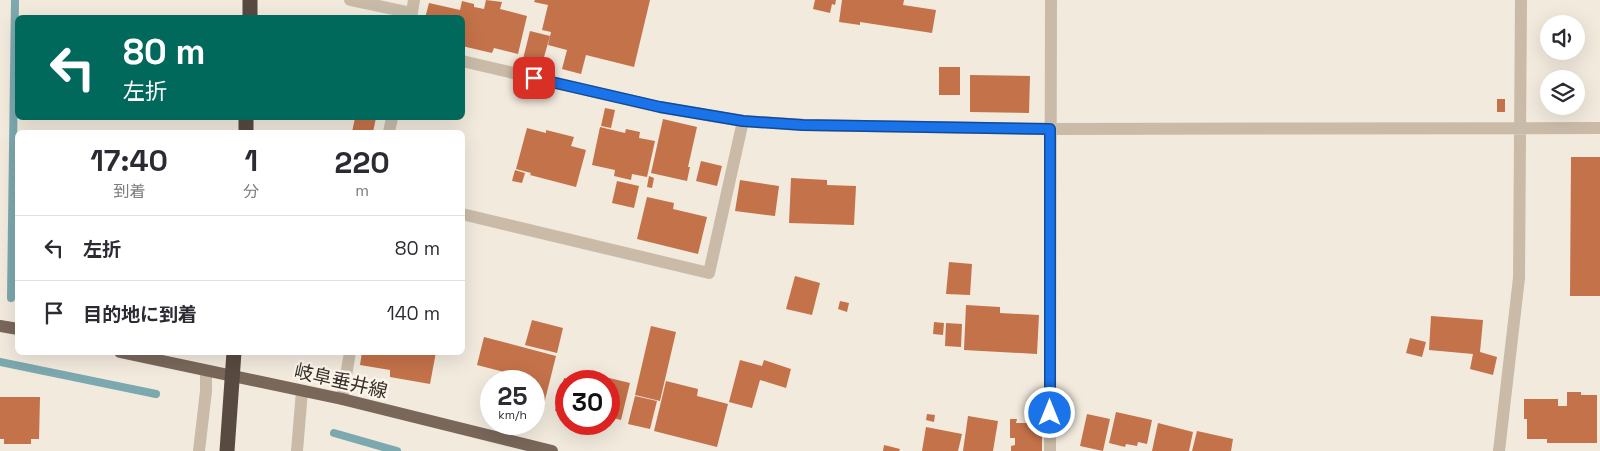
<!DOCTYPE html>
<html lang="ja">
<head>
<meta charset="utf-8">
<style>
  :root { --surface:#fff; --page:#f7f7f7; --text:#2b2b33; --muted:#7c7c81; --line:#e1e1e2 }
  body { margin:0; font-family:"Space Grotesk","Noto Sans JP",sans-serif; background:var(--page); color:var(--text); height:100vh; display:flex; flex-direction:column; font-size:19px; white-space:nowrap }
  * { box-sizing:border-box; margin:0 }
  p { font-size:16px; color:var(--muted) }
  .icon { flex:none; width:28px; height:28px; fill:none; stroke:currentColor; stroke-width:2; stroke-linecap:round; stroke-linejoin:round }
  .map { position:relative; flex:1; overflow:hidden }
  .side { position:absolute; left:15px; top:130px; width:450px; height:225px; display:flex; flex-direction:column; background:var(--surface); border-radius:8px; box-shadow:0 5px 20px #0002 }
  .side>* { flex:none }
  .banner { position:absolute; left:15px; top:15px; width:450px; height:105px; border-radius:8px; box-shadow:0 5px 20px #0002; background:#00695c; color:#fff; overflow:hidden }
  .tools { position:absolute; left:1540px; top:15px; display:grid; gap:10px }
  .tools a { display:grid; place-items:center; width:45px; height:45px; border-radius:50%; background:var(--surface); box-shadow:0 5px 20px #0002; font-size:25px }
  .speed { position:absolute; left:480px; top:370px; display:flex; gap:10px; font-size:25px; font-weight:700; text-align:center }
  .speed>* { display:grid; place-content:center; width:65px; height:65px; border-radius:50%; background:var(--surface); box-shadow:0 5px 20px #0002; line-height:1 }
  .speed small { font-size:12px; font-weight:400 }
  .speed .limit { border:8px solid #d22; background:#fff; color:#111 }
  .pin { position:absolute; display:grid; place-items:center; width:42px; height:42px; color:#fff; margin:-21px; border-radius:10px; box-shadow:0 2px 8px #0006 }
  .me { position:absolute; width:55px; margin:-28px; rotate:0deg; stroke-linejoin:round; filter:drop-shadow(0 0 4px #0008) }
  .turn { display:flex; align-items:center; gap:18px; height:105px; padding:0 25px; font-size:22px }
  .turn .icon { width:65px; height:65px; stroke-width:2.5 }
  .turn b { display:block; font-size:35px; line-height:42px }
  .eta { display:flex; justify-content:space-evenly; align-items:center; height:85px; text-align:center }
  .eta b { font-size:30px; font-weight:700; line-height:35px }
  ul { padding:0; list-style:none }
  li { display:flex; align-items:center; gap:15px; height:65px; padding:0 25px; border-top:1px solid var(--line) }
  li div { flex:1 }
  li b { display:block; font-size:19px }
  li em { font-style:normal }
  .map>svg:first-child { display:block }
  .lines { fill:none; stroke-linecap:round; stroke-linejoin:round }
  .stream { stroke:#7ca8af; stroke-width:8 }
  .building { fill:#c47249 }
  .minor { stroke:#cabba9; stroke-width:12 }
  .major { stroke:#79675a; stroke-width:12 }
  .highway { stroke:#584a40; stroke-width:15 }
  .highway-bridge { stroke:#584a40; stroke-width:15 }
  .route-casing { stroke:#114b97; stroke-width:12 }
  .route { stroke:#1a73e8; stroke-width:9 }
  .labels { text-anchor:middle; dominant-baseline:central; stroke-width:5; stroke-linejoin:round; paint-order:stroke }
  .street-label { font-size:19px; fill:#372f29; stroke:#faf4ea }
</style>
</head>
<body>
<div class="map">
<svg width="1600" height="451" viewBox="0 0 1600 451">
  <rect width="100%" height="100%" fill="#f2eadd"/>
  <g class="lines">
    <!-- stream -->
    <path class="stream" d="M11 298 15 0
      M0 362 156 394
      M334 433 397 451"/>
  </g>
  <!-- building -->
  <path class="building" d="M486 0 502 2 500 9 527 16 518 54 494 48 492 53 462 46V18H425L429 3 460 10 462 1 474 4V7L484 9Z
    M535 0H650L634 67 586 55 581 74 562 69 567 50 548 45 551 32 542 30 548 5 534 2Z
    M815 0H836L835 5 832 4 830 13 813 9Z
    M842 0H904L903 5 936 10 932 33 860 22V25L839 22Z
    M530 31 550 36 542 64 523 59Z
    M939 67H960V95H939Z
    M970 75 1030 76 1029 113 970 112Z
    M1497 99H1505V112H1497Z
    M605 108 615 110 611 128 601 126Z
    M355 118H376L373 132H352Z
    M663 119 697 127 688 167H690L687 181 651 173Z
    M600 127 625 133 626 129 640 132 639 138 655 141 647 177 632 174 631 180 614 176 615 170 592 165Z
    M527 128 546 133V130L574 137 571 146 586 150 576 187 530 175 531 173 516 169Z
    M1571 157H1600V296H1570Z
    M701 161 722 166 717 186 696 181Z
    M515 170 525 173 522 183 512 181Z
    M649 176 654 178 652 188 647 187Z
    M791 178 827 180V185L856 186 854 225 789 223Z
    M740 180 779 186 775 216 735 211Z
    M617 181 639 186 634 208 612 203Z
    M647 197 674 203 673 209 707 217 698 254 637 239Z
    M949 262 972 264 970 295 946 294Z
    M795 276 820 283 812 315 786 309Z
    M840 301 849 303 847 312 838 309Z
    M966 305 1000 307V313L1039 315 1037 354 964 350Z
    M1431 316 1483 320 1480 352 1497 357 1493 375 1470 369 1473 354 1429 350Z
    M532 320 563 328 557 353 525 345Z
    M934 322 944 323 943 335 933 334Z
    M946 323 962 324 961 347 945 346Z
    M651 326 676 332 660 401 635 395Z
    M484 337 556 356 544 404 534 401V381H510L512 374 477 365Z
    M1410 338 1426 342 1422 357 1406 353Z
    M362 352H436L430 384 390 377V370L360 365Z
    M740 360 762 366 764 360 791 369 786 388 760 380 752 408 729 402Z
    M605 377 630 383 621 420 609 417V381H604Z
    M564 378 573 381H566V414L555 411Z
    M666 381 698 389 697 396 728 404 717 447 654 431Z
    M1567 392H1581V395H1597V443H1547V439H1527V419H1524V399H1558V406H1567Z
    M635 396 657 401 650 429 628 424Z
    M0 397H40L39 439H31V444H4V439H0Z
    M1116 412 1152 420 1147 444 1138 442 1137 446 1126 444 1125 447 1109 443Z
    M927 414 935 415 934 422 926 420Z
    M1087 414 1110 419 1103 451 1080 446Z
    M968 416 998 421 993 451H963Z
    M1010 419H1017L1016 423H1042V451H1011V446L1015 445V438H1010Z
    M1158 423 1193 432 1189 451H1152Z
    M926 427 962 434 958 451H922Z
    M1197 431 1233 439 1231 451H1192Z
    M884 445 900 449 899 451H883Z"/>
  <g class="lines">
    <!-- minor -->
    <path class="minor" d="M350 0 412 13
      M411 18 414 0
      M462 61 659 107 743 121 803 125 1051 129 1600 128
      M389 132 392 118
      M462 214 709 273 743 121
      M342 399 350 352
      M199 451 206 391V372
      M297 451 302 391
      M1050 451 1051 0
      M1499 451 1519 278 1521 0"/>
    <!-- major -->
    <path class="major" d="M0 326 18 329
      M120 352 342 399 552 451"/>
    <!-- highway -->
    <path class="highway" d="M250 18V0
      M246 132V118"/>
    <!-- highway-bridge -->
    <path class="highway-bridge" d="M227 451 234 352"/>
  </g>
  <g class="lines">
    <defs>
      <path id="route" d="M534 78 660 107 743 121 803 125 1050 129V413"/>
    </defs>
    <!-- route casing -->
    <use href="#route" class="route-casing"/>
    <!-- route -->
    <use href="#route" class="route"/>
  </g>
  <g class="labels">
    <!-- street labels -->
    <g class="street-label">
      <text transform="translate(341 381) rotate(13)">岐阜垂井線</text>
    </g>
  </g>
</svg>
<div class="tools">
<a><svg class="icon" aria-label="sound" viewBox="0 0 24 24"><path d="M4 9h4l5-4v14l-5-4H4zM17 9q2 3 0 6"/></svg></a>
<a><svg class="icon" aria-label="layers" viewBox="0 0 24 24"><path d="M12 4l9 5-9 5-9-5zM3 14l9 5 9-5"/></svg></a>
</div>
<div class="speed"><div>25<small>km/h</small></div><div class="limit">30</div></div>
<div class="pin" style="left:534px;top:78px;background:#d93025"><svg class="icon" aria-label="arrive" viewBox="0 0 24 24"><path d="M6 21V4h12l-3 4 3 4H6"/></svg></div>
<svg class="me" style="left:1050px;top:413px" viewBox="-20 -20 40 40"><circle r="17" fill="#1a73e8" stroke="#fff" stroke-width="3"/><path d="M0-11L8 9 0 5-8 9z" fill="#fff"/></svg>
<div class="banner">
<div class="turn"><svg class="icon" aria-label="left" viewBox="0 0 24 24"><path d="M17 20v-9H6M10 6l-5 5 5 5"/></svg><div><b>80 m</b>左折</div></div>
</div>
<section class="side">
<div class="eta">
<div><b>17:40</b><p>到着</p></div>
<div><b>1</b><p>分</p></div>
<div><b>220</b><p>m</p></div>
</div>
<ul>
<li><svg class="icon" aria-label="left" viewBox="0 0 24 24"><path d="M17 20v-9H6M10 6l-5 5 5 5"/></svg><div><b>左折</b></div><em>80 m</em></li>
<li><svg class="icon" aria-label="arrive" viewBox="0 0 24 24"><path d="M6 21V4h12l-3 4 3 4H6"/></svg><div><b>目的地に到着</b></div><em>140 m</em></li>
</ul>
</section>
</div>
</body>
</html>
